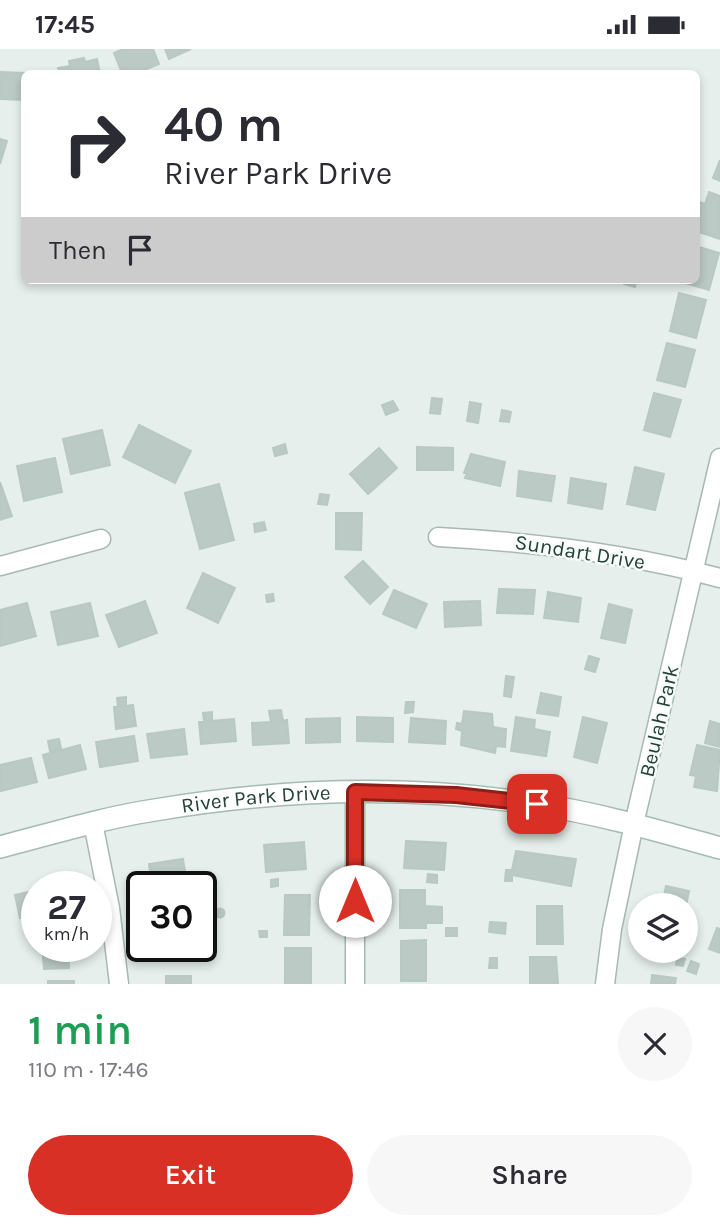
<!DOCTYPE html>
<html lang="en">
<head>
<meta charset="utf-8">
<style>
  :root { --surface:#fff; --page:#f7f7f7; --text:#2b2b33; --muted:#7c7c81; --accent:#d93025 }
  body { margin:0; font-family:Karla,sans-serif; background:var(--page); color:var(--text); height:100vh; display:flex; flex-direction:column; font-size:26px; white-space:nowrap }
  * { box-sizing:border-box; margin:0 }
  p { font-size:23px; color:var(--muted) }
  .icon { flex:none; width:38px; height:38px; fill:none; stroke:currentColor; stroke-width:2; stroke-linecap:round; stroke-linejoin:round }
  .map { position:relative; height:935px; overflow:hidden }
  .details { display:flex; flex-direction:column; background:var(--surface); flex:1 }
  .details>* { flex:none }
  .hud { position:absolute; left:21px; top:21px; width:679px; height:214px; border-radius:10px; box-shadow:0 4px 10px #0003; background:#fff; color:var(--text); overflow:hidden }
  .controls { position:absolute; left:628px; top:844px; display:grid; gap:14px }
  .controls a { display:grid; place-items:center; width:70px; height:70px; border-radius:50%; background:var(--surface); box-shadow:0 4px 10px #0003; font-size:35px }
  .speed { position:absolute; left:21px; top:822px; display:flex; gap:14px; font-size:35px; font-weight:700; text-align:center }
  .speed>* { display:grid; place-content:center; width:91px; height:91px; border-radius:50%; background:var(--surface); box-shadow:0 4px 10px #0003; line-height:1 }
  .speed small { font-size:18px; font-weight:400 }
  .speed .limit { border:4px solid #111; border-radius:10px; background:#fff; color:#111 }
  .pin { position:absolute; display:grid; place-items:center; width:60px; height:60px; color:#fff; margin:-30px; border-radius:14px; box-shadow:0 4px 10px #0006 }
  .me { position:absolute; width:77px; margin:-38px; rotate:0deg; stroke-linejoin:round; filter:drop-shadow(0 0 5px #0008) }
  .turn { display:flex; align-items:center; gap:24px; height:147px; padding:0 28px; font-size:32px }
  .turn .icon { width:91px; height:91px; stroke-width:2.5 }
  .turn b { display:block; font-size:49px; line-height:60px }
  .then { display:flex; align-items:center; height:66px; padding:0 28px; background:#0003; gap:14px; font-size:26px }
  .round { display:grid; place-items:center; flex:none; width:74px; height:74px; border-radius:37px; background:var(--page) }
  .summary { display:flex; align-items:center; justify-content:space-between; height:119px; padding:0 28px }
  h1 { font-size:42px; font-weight:600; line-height:52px; color:#1e9e55 }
  .cta { display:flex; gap:14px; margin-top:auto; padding:14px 28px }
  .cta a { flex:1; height:80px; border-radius:42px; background:var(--accent); color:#fff; font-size:28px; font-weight:600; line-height:80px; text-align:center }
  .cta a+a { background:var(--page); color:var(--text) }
  .status { display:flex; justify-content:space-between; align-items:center; height:49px; padding:0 35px; background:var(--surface); direction:ltr }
  .status svg { height:19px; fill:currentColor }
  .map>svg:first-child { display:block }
  .building { fill:#bbcac4; stroke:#b8c9c2; stroke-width:2 }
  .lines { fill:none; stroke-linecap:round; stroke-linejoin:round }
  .street-casing { stroke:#a8b8b2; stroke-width:21 }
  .secondary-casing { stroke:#a4bbb3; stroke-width:24 }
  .street { stroke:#fff; stroke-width:18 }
  .secondary { stroke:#fff; stroke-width:21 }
  .route-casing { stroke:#8d1f18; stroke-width:18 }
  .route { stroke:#d93025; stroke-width:12 }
  .labels { text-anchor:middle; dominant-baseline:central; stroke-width:5; stroke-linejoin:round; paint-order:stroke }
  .street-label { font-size:21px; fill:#24423a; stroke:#f7fbf9 }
</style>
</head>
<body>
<div class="status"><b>17:45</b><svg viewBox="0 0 49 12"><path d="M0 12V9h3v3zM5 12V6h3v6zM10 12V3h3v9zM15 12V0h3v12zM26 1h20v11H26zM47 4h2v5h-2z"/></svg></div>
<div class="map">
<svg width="720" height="935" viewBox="0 0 720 935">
  <rect width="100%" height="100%" fill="#e6efeb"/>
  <!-- building -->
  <path class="building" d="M123 0H153L159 15 137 24H122L114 4Z
    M165 0H191L169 10Z
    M84 9 85 13 97 10 100 24H59L58 19 70 17 69 12Z
    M0 23 25 24 24 51 0 50Z
    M0 90 7 92 0 115Z
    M720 111V132L713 129Z
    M709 143 720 147V190L696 182 700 168 696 166 699 153 705 155Z
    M696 197 719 204 709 241 682 233 696 231Z
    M625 231H637L635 238 624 235Z
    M679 244 706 251 696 289 670 282Z
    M667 294 695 301 685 338 657 331Z
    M654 344 681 351 670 388 644 381Z
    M432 349 442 350 440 365 430 364Z
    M393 352 398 361 386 366 382 356Z
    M470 353 481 355 478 374 467 372Z
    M502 361 511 363 509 373 500 372Z
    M139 376 191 402 175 434 123 408Z
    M102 381 110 416 71 425 63 390Z
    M285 395 287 404 275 407 273 399Z
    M417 398 453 399V421H417Z
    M379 399 397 419 368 445 350 425Z
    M471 405 505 413 500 437 465 429 467 424H464Z
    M55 409 62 443 24 452 17 417Z
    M635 418 664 425 655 461 627 455Z
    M519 422 555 427 551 452 517 447Z
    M571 429 606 435 602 460 568 454Z
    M0 433 12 467 0 471Z
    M219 435 234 491 200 500 185 444Z
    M320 445 329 446 327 456 318 455Z
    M336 464H362L361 501 336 500Z
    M264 473 266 481 255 483 254 475Z
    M363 512 388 538 370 555 345 528Z
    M203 524 235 539 218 574 187 559Z
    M499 540 535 541 533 565 497 564Z
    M394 541 427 555 416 579 383 565Z
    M548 543 581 549 578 573 544 569Z
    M273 545 274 552 267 553 266 546Z
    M145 552 157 584 119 598 106 566Z
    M480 552 481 576 445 578 444 553Z
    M27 554 36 587 0 597V561Z
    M90 554 98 587 58 596 51 563Z
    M609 555 632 561 625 594 601 589Z
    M589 607 599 610 595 623 585 620Z
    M506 627 514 628 511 648 504 647Z
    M541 644 561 648 558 667 537 664Z
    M126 648V657L133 656 136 677 116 680 114 658H118L117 649Z
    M406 653H414L413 663 405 664Z
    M281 661 283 672 287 671 289 694 253 696 252 674 271 673 269 662Z
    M464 662 492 665 493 678 506 680 505 698 496 697 495 704 461 696 462 682 456 680 457 674 462 675Z
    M212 663V671L204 672 203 664Z
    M357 668 393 669V693L357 692Z
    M516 668 535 671 534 680 550 683 546 707 511 702Z
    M583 668 607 674 597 714 574 708Z
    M340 669V693L306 694V670Z
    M411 669 446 672 445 695 409 693Z
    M234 670 236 692 201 695 199 673Z
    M710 672 720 675V698L705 694Z
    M184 680 187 705 151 709 147 685Z
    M134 687 138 712 100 718 96 693Z
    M59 690 61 700 50 702 48 692Z
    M80 696 86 720 49 729 43 706Z
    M697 696 720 701 717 742 694 738 696 727 690 726Z
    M31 709 37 733 1 742 0 716Z
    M406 792 446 794 444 821 404 819Z
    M304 793 306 820 266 823 264 796Z
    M516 802 576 810 571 837 512 826V832H505L506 821H512Z
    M183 810 187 835 152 838 149 815Z
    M428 825 437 826V834L427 833Z
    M278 830V837L271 838V831Z
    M666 837 689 842 686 857 662 856Z
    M37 841V865L20 869 15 846Z
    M400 841H425V857L442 858V874H426V879H400Z
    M285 846H310L309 886H284Z
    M537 857H562L563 895H537Z
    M215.5 864a4.5 4.5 0 1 1 9 0a4.5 4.5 0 1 1-9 0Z
    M490 873 506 874 505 885 489 883Z
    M446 879H457V887H446Z
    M717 879 720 880V904L709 900Z
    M259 882H267V888H260Z
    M426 891V932H401V892Z
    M42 898H68L69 919 44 920Z
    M161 898H186V899L162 902Z
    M285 899H311V935H285Z
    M530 908H556L558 935H530Z
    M677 908 685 910 683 917 676 916Z
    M490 909H497V919H489Z
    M691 912 699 915 696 925 687 922Z
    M652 926 676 929 675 935H651Z
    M166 927H191V935H166Z
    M48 932H74V935H48Z"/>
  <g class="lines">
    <defs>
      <path id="street" d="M438 488C533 493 628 504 720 529
        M0 517 101 490
        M355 743V935
        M93 774 110 859 119 935
        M605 935 612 880 634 775 720 409"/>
      <g id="secondary">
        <path id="s1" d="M0 798C51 785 102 769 155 761 279 740 410 736 535 755 598 764 659 782 720 799"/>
      </g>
    </defs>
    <!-- street casing -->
    <use href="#street" class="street-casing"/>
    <!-- secondary casing -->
    <use href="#secondary" class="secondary-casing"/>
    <!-- street -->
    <use href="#street" class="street"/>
    <!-- secondary -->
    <use href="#secondary" class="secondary"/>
  </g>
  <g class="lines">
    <defs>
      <path id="route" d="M355 852V743L456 746 537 755"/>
    </defs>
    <!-- route casing -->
    <use href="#route" class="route-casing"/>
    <!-- route -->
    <use href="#route" class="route"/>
  </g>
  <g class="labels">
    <!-- street labels -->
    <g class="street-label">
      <text transform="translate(580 503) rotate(9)">Sundart Drive</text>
      <text transform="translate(659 672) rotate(-77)">Beulah Park</text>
      <text stroke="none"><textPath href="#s1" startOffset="261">River Park Drive</textPath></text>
    </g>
  </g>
</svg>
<div class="controls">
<a><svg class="icon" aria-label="layers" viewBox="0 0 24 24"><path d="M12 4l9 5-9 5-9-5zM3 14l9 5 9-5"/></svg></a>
</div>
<div class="speed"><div>27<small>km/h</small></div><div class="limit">30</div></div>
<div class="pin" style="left:537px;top:755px;background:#d93025"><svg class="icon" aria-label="arrive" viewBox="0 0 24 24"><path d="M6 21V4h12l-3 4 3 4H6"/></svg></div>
<svg class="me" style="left:355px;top:852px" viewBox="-20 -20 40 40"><circle r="19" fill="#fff"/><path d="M0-13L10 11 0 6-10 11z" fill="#d93025"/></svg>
<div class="hud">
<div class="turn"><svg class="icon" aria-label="right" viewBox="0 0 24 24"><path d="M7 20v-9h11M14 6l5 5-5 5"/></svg><div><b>40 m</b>River Park Drive</div></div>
<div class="then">Then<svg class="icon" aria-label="arrive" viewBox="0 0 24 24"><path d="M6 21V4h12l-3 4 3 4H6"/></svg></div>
</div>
</div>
<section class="details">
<div class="summary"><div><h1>1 min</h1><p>110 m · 17:46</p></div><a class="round"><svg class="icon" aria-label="close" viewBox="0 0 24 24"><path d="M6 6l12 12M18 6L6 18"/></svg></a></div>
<div class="cta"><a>Exit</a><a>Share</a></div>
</section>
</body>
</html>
